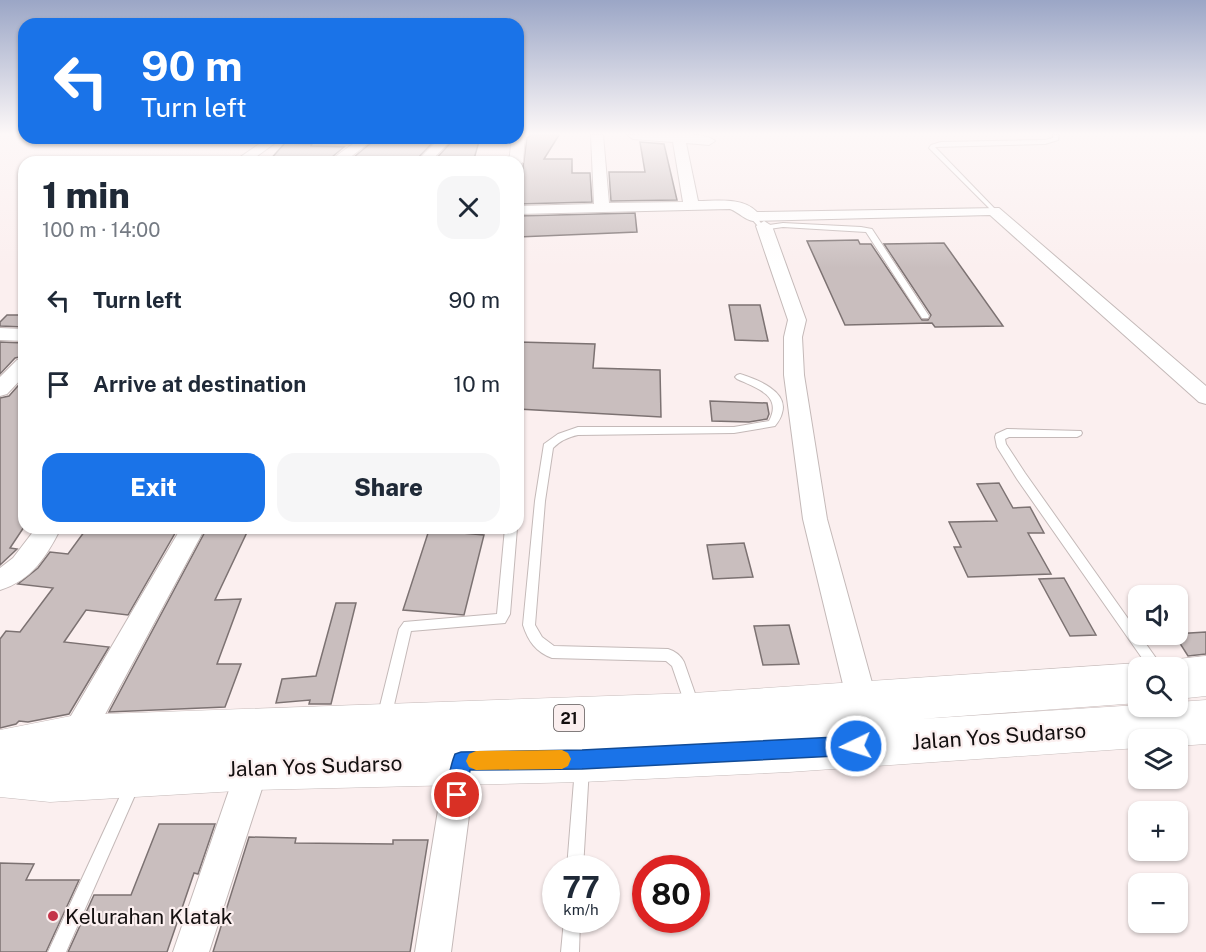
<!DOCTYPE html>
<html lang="en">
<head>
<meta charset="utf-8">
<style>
  :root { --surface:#fff; --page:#f6f6f7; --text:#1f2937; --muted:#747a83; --accent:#1a73e8 }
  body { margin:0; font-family:"Public Sans",sans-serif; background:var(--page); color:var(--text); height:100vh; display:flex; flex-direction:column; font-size:22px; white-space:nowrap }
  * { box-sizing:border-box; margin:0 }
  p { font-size:20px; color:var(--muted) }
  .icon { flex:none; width:33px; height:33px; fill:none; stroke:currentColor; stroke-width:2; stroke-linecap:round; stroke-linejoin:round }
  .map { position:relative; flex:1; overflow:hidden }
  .details { position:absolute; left:18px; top:156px; width:506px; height:378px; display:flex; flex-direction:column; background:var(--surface); border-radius:18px; box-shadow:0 2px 4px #0004 }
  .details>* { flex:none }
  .banner { position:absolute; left:18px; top:18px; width:506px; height:126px; border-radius:18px; box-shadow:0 2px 4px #0004; background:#1a73e8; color:#fff; overflow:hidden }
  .controls { position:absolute; left:1128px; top:585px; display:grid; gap:12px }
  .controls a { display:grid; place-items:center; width:60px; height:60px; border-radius:12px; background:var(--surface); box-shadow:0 2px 4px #0004; font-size:30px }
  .speed { position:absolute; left:542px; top:855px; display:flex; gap:12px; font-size:30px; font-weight:700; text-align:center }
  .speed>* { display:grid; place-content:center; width:78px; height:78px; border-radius:50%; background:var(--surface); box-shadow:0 2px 4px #0004; line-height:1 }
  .speed small { font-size:15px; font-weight:400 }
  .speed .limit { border:9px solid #d22; background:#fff; color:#111 }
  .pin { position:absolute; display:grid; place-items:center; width:51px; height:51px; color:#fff; margin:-26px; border:3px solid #fff; border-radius:50%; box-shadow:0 2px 6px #0007 }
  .me { position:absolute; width:66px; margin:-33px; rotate:266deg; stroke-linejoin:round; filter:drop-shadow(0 0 4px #0008) }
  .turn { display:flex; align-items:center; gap:21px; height:126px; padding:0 24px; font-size:27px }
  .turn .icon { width:78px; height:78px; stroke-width:2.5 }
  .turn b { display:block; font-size:42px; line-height:51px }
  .round { display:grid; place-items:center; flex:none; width:63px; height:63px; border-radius:18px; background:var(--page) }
  .overview { display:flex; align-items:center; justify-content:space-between; height:102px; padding:0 24px }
  h1 { font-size:36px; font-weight:800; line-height:45px }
  .action { display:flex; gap:12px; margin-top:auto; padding:12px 24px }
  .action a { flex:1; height:69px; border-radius:18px; background:var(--accent); color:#fff; font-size:24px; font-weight:800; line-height:69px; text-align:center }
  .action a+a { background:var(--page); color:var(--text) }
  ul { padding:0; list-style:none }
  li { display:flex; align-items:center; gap:18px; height:84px; padding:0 24px }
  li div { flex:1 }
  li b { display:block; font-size:22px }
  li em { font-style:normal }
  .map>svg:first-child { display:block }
  .building { fill:#c9bebe; stroke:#7c7272; stroke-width:1.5 }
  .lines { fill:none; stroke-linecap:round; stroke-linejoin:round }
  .lane-casing { stroke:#c4b9b8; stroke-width:2 }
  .street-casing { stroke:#c4b9b8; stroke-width:2 }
  .highway-casing { stroke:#c4b9b8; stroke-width:1 }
  .lane { fill:#fff; fill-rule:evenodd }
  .street { fill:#fff; fill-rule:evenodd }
  .highway { fill:#fff; fill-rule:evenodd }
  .route { fill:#1a73e8; stroke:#114b97; stroke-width:1.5 }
  .slow { fill:#f59e0b }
  .poi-dot { fill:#c43449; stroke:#fbefef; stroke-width:2 }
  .labels { text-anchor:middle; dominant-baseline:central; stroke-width:4.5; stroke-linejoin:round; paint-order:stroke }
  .shield { fill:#fbefef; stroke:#595252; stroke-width:1.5 }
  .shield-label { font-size:16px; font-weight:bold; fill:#130f0f }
  .near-street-label { font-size:21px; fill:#130f0f; stroke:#fbefef }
  .near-poi-label { font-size:21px; fill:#130f0f; stroke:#fbefef; text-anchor:start }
</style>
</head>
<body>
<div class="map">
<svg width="1206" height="952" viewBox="0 0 1206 952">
  <rect width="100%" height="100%" fill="#fbefef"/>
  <!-- building -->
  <path class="building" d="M531 135H559L544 159H572V173H590L592 202 518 204 527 138Z
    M377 138H437L414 162H348Z
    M455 138H480L474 159H468V162H433Z
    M640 142 664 144 677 200 611 201 609 172H645Z
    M285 143 312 144 311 146 344 147 326 162H268Z
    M635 213 637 232 518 237V216Z
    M858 240 860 244H871L922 320H928L931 315 884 244 944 243 1003 326 935 327 932 323 845 325 807 241Z
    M729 305H760L768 341 735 340Z
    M7 315H24V327L0 326V322Z
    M0 342 24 343V356L15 358 0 374Z
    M518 342 595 344 593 368 660 370 661 417 518 409Z
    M24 379V527L10 548 17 549 0 565V398L9 396Z
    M710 401 767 403 769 414 767 419 749 422 712 421Z
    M999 483 1013 508 1030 507 1044 533H1028L1051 574 968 577 954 547H961L949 522 997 521 977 484Z
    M87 528H178L128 615 86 610 64 642 109 647 69 714 28 722 19 721 16 724 0 728V639L6 631 20 632 53 588 18 584 38 568 50 552 68 554Z
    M207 528H249L215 600 241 599 217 664H241L225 707 109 712Z
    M429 530 484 535 464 615 403 610Z
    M744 543 753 577 713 579 707 545Z
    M1064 578 1096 635 1070 636 1039 579Z
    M336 603H356L331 704H309L310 700 276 703 282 679 316 676Z
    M789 625 799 664 763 665 754 626Z
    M1206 632V654L1188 656 1174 634Z
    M159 824H215L198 874 194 873 167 952H68L94 895H131Z
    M249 837 296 838 295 843 393 844V840H428L410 952H213Z
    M0 863 34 864 26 880H79L46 952H0Z"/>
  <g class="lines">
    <defs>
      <path id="lane" d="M1053 135H1059L1058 140 1045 144 935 147 996 210V212L994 213 929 148 931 145 941 142 1045 140 1053 138Z
        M751 216H755L761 223 769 225 783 223 861 227 872 229 929 316 928 318H922L866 232 783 227 769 229 757 225 750 217Z
        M740 374C756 379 789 391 782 413 781 418 778 422 775 426L734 433 578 435C568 437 560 441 553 448L545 501 535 625 542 637 554 646 668 649C675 651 681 656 684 662L699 705 697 710 692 712 687 710 672 666 666 661 552 658C536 652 528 641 523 625L535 501 544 444 558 434 578 427H734L769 421C783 395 756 388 737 379L735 377 737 375Z
        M1007 429 1081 431 1082 433 1081 435 1077 437H1009L1005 439 1006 444 1025 473 1163 668H1149L1017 479 997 447 995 437 996 434Z
        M505 528H517L510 614 505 623 411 631 391 718 389 723 384 725 379 723 377 718 399 629 404 622 497 614Z
        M582 761 587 763 589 768 583 868H567L575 768 577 763Z
        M132 779 137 781 139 786 66 952H48L127 781Z
        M564 920H580L579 952H561Z"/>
      <path id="street" d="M518 135H525L523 162 518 166V162H509L512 138H518Z
        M591 135H603L609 203 683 202 673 142 633 139 627 135C645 135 704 130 715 141L709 145 686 143 698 201C717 201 743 197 757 212L999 208 1206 386V404L1199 402 990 215 753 221C745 220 740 213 730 209L518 214V206L594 204Z
        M268 138H282L249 162H233Z
        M361 138H375L344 162H328Z
        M440 138H453L430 162H416Z
        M764 221 772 226 806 320 802 337 804 375 827 519 877 701 872 711 862 715 852 711 847 701 803 519 784 375V337L788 320 756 226Z
        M0 328 24 329V341L0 340Z
        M24 358V376L7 394 0 396V377L17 360Z
        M36 528H61C46 557 32 580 0 590V568L13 558Z
        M181 528H205L87 748 76 752 65 748 61 737 65 726Z
        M462 740 473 744 477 755 451 952H415L447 755 451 744Z
        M253 751 264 756 269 767 209 952H173L237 767 242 756Z"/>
      <path id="highway" d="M1206 656V696L1178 699V668H1162L1163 665 1178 659Z
        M1138 663 1150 668H1138V703L920 719 1138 705V706H1178V702L1206 700V744L1178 746V740H1138V748L789 772 582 782 253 790 50 802 0 797V730L76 715 693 693Z"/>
    </defs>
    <!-- lane casing -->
    <use href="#lane" class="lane-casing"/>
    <!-- street casing -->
    <use href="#street" class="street-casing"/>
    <!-- highway casing -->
    <use href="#highway" class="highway-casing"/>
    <!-- lane -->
    <use href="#lane" class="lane"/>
    <!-- street -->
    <use href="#street" class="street"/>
    <!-- highway -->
    <use href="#highway" class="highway"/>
  </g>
  <!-- sky -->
  <linearGradient id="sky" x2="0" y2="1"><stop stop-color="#9ba6c6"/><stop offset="0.5" stop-color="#fdf8f8"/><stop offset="1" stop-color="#fdf8f8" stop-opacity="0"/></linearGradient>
  <rect width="1206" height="268" fill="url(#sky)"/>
  <!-- route -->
  <path class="route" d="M856 736 863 739 865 746 863 752 856 755 582 769 470 770 464 802 457 805 450 802C445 789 450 767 455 754L461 752 582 750Z"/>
  <!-- slow -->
  <path class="slow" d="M562 750 568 753 571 759 568 766 562 769 476 770 469 767 466 761 469 754 476 751Z"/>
  <!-- markers -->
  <circle class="poi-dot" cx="53" cy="916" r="6"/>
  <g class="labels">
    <!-- shield labels -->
    <rect class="shield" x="554" y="705" width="30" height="26" rx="4.5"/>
    <g class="shield-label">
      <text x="569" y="718">21</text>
    </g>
    <!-- near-street labels -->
    <g class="near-street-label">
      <text transform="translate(999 736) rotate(-4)">Jalan Yos Sudarso</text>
      <text transform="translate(315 766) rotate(-2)">Jalan Yos Sudarso</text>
    </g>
    <!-- near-poi labels -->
    <g class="near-poi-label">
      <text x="65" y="916">Kelurahan Klatak</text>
    </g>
  </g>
</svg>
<div class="controls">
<a><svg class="icon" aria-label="sound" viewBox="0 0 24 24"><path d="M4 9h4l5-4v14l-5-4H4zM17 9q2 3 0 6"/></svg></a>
<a><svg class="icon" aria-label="search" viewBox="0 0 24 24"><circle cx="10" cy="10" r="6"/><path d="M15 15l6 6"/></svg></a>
<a><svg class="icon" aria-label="layers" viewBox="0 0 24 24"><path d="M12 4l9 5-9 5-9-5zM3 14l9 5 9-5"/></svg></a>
<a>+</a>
<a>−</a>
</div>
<div class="speed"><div>77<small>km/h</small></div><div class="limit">80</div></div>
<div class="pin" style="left:457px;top:795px;background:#d93025"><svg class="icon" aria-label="arrive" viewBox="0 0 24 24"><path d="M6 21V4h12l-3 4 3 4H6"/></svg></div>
<svg class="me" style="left:856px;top:746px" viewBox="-20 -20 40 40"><circle r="17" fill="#1a73e8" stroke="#fff" stroke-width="3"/><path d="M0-11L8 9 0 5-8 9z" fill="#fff"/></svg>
<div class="banner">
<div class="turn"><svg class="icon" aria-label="left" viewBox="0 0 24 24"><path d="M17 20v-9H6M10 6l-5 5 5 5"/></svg><div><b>90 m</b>Turn left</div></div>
</div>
<section class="details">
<div class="overview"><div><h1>1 min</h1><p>100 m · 14:00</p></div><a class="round"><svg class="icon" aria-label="close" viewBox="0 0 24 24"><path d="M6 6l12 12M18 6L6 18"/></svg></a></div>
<ul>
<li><svg class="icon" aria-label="left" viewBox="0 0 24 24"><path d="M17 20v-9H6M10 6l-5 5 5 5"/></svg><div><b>Turn left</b></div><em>90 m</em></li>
<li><svg class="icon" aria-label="arrive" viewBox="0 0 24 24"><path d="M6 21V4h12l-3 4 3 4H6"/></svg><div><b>Arrive at destination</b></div><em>10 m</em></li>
</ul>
<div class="action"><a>Exit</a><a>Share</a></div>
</section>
</div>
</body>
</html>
